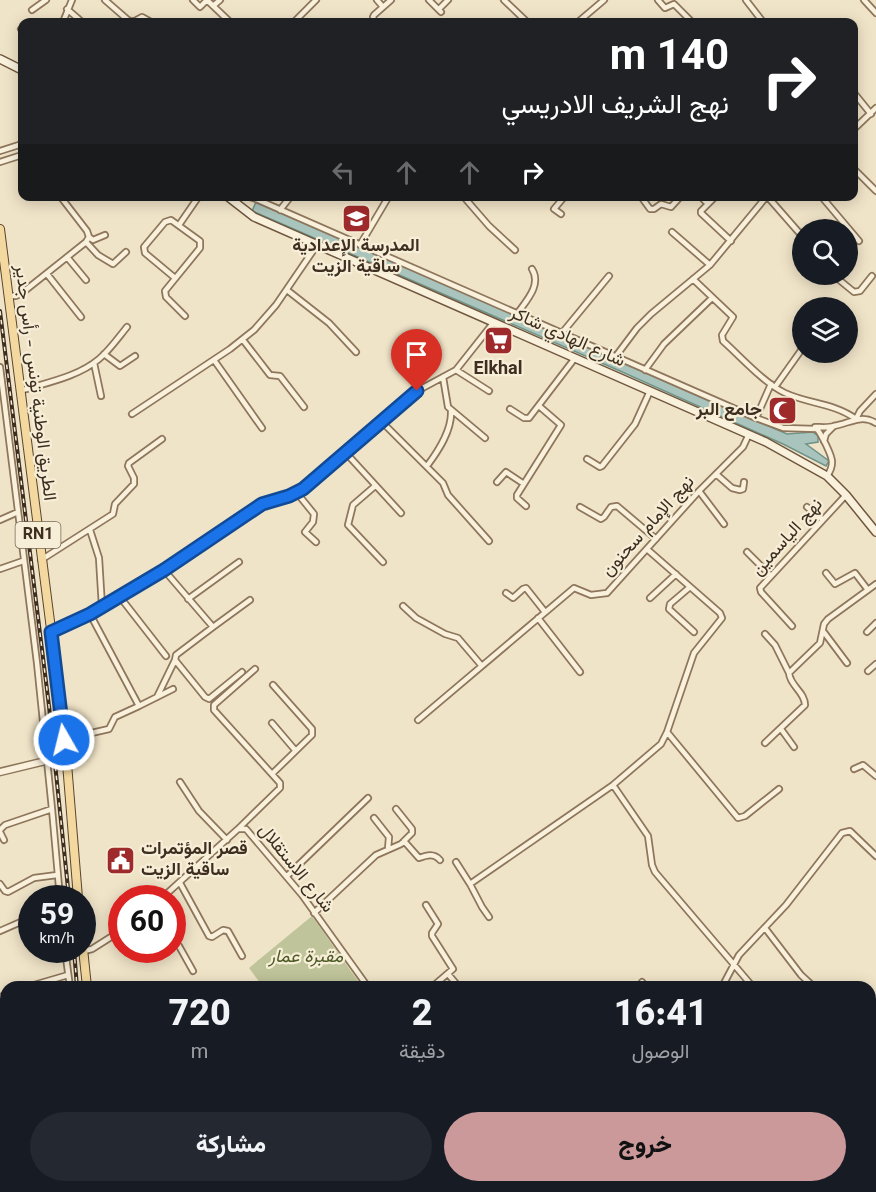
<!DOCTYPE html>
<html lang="ar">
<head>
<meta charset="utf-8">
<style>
  :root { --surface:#171b24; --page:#242831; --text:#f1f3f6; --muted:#9ea1a6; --accent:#cc999b }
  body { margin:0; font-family:Georgia,Vazirmatn,serif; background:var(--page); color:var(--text); direction:rtl; height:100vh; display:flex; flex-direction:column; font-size:22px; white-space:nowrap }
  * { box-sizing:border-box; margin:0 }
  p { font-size:20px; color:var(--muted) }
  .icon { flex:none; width:33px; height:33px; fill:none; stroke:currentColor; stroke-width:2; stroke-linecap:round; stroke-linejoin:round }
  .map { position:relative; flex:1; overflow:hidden; direction:ltr }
  .side { position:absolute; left:0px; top:981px; width:876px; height:212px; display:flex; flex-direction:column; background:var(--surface); border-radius:18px 18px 0 0; box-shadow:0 3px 15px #0003; direction:rtl }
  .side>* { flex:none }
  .guide { position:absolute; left:18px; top:18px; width:840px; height:183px; border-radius:12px; box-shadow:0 3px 15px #0003; direction:rtl; background:#202124; color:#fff; overflow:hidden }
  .fabs { position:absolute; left:792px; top:219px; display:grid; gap:12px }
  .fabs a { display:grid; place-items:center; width:66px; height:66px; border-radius:50%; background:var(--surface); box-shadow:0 3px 15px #0003; font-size:30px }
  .speed { position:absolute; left:18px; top:885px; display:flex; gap:12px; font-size:30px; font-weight:700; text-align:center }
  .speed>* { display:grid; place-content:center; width:78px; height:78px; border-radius:50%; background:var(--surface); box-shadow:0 3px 15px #0003; line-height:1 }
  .speed small { font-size:15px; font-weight:400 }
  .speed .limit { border:9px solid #d22; background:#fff; color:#111 }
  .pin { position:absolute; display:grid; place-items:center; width:51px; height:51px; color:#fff; margin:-62px -26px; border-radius:50% 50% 50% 0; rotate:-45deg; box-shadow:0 0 6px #0007 }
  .pin .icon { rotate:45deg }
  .me { position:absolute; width:66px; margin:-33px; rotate:352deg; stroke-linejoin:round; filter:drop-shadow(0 0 4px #0008) }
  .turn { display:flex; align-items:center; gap:21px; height:126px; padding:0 30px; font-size:27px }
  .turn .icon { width:78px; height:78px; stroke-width:2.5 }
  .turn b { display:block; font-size:42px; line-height:51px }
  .lanes { display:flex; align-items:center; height:57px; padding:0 30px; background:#0003; justify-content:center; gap:30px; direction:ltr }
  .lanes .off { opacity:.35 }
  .eta { display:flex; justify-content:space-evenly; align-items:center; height:102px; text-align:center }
  .eta b { font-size:36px; font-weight:800; line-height:42px }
  .cta { display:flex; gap:12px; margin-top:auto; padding:12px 30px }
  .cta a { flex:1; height:69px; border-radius:36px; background:var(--accent); color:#111; font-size:24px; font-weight:800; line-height:69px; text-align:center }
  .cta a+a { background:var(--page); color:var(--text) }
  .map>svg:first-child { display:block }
  .cemetery { fill:#bfc49a }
  .water { fill:#a9c4bc; stroke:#6f938a; stroke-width:1.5 }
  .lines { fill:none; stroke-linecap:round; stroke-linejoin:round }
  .minor-casing { stroke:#8d765c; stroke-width:8 }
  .tertiary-casing { stroke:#8d765c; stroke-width:9 }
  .secondary-casing { stroke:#6f573f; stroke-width:10 }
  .primary-casing { stroke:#5b4430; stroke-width:10 }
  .minor { stroke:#faf1dc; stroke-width:4.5 }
  .tertiary { stroke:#faf1dc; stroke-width:6 }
  .secondary { stroke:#faf1dc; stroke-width:7 }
  .primary { stroke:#f3d9a0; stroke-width:8 }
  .rail-casing { stroke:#3d2e20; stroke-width:4 }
  .rail { stroke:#f7eed8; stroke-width:1.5; stroke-dasharray:4.5; stroke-linecap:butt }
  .route-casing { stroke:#114b97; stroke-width:15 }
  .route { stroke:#1a73e8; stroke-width:10 }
  .labels { text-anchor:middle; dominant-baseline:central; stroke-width:4.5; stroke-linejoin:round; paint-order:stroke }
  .shield { fill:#f7eed8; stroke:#756857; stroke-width:1.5 }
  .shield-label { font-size:16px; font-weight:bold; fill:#3d2e20 }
  .poi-label { font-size:18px; font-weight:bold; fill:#3d2e20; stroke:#f7eed8 }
  .street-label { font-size:18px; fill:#3d2e20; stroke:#f7eed8 }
  .park-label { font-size:18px; font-style:italic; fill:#4d5a26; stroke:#f7eed8 }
</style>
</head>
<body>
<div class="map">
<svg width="876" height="1192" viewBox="0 0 876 1192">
  <rect width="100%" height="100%" fill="#f0e4c8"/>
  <!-- cemetery -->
  <path class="cemetery" d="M312 916 358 981 350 987H263L249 968Z"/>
  <!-- water -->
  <path class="water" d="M256 202 787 434 813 432 818 436V442L806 444 829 461 826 466 783 444 620 371 266 217 252 211Z"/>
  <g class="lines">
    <defs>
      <path id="minor" d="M105 0 128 20 133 22 142 17 151 22
        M193 0 200 7 207 0 230 22
        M377 0 383 7
        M429 0 441 12
        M504 0 527 22
        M658 0 665 8 674 4 692 22
        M746 0 763 22
        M864 0 876 13
        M213 6 220 0
        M67 9 82 22
        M439 9 448 0
        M32 10 46 0
        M63 22 72 0
        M294 22 316 0
        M375 22 373 17 374 15 391 0
        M578 22 604 0
        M21 29 22 30
        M854 93 871 114
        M854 129 876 108
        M0 151 22 144
        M0 162 22 155
        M854 169 876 191
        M246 196 256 199 756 418 783 428 817 429C821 434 832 455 832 462 832 467 830 472 827 476
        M463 196 489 226 515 250
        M700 196 708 204
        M716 196 701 211V213L731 241
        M767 196 802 236
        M821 196 859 241
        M642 198 650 209H654L661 204 671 207 681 196
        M280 210 291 196
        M561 214 554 209 565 196
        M179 225 199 196
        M672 232 710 265
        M89 237 93 240 105 235
        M86 242 98 255 113 264 126 252
        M360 245 389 196
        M67 257 86 280
        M47 274 81 317
        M832 274 854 292 860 291 872 276
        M175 278 145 253 144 247 165 222 171 220 200 241V248L165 291 166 297 185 316
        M693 279 733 317 722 335 723 341C741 357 764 383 785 393 809 404 834 403 856 419
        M287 290 329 323 356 352
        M8 296H16L22 293 86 242 89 237 87 231 60 196
        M517 314C526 301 542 285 532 269
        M562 333 609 276
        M243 340 270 375 280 376 304 407
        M104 354 120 366 135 356
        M616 356 637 328 651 314 710 265 767 196
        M214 360 262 428
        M94 363 101 396
        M0 367 37 663 52 809 60 898
        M456 370 489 391
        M645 370 664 344 712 298
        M443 377 448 407 485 438
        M775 387 802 349
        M20 391C45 383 78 377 99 359 109 351 118 338 127 327
        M510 409 524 418H529L575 358
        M132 414 230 349 254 330 276 305 317 245
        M756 418 771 384
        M856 419 860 411 876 394
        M381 421 443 483 448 495 489 541
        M815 427C821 427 828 428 834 426 850 423 861 414 876 423
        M824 441 826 434 834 426
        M345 452 401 513
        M587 459 600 467 602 466 635 424 650 391
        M427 466C439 450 452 430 451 411
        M716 474 732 488 740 490 743 489 744 482
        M497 482 506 472 524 484
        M375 486 353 505 348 525 383 562
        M699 491 724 524
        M297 493 314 514 313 522 305 532 316 542
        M526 506 517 498V495L561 425 539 406
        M580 507 601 519 604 517 611 507 617 506 656 539
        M807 507 822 519
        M0 520 18 512
        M90 530 99 558 102 607
        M747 552 770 575
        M41 560 113 514 115 504 134 484V478L128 466 129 463 162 439
        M0 569 23 561
        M164 570 213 627 250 600
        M826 573 835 584 855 573 868 590
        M690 587 670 604 669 609 694 632
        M506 593 513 598 523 589 526 588 545 612
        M120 597 166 656
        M650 598 676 574
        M188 599 239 562
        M403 606 416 618 445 634 458 638 481 665
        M90 614 139 706 173 689
        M538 618 580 672
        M792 626 761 592 760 588 846 495
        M213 627 176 655 175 660 205 697 209 699 242 672
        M52 631C124 603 183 552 248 512 266 501 286 499 303 489L417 391 456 370 494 322
        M823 631 847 663
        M867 632 876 623
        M765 634 775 645 789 673
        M868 671 876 664
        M157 697 175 660
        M418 720 574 588 591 595 607 593 699 491 743 447 749 434
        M272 723 295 750
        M781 729 794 747
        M667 732 738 818 745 816 779 789
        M65 739 109 729 115 717 139 706
        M765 743 805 705C805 692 790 686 789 673L820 643 824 624 828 619 876 584
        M854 769 863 765 876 776
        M272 774 312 735V729L273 685
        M180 782 199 811 227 840
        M613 785 648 836 652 865 655 872 753 987
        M374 818 389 837 388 849
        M238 829 280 788V783L214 710V705L255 669
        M0 830 5 825 52 809
        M0 832 4 840
        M404 841 419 858C427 855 434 853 440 860
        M456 862 470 884
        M287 876 368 798
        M180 883 209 936 212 937 223 930 228 931 242 956
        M0 884 5 891 8 892 34 878 57 875
        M162 898 238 829H246L302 895 368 987
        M426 905 438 924 432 933V936L453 969 432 987
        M314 913 376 855 401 844 412 833V829L396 809
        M489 917 482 907 470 884 613 785 661 744 667 732 694 653 722 618 720 613 648 550
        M765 928 801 975 814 987
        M0 931 32 917
        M172 942 179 946 193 971
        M65 950 70 987
        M84 951 92 949 122 930
        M448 974 459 987
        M642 982 646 987
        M27 987 68 975
        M722 987 739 955 786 905 842 833 850 831 876 856
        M0 997 6 995
        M0 1050 6 1077
        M870 1063 872 1066
        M0 1168 6 1185
        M870 1178 876 1181
        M88 1186 89 1192
        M220 1186 224 1192
        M286 1186 289 1192
        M332 1186 335 1191
        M442 1186 448 1192
        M165 1192 175 1186
        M536 1192 542 1186
        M663 1192 670 1186"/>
      <path id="tertiary" d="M0 772 66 756"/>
      <path id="secondary" d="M0 59 22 70
        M227 196 254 217 766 442 827 476 846 495 876 532"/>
      <path id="primary" d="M0 229 65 739 78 898
        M82 939 87 987
        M107 1186 108 1192"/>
    </defs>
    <!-- minor casing -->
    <use href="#minor" class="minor-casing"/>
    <!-- tertiary casing -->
    <use href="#tertiary" class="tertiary-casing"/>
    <!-- secondary casing -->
    <use href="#secondary" class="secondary-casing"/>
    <!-- primary casing -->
    <use href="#primary" class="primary-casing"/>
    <!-- minor -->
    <use href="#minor" class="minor"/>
    <!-- tertiary -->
    <use href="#tertiary" class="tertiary"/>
    <!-- secondary -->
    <use href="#secondary" class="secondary"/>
    <!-- primary -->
    <use href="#primary" class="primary"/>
    <defs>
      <path id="rail" d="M0 311 49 706 69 898
        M74 950 77 987
        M96 1186 97 1192"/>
    </defs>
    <!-- rail casing -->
    <use href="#rail" class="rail-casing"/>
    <!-- rail -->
    <use href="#rail" class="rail"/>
  </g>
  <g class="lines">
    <defs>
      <path id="route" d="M64 740 51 632 90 614 164 570 262 504 289 496 303 489 417 391"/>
    </defs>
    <!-- route casing -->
    <use href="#route" class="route-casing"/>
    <!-- route -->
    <use href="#route" class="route"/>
  </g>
  <!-- icons -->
  <defs>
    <symbol id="school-square" viewBox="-11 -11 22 22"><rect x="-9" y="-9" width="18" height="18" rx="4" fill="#9e2a2b" stroke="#f7eed8"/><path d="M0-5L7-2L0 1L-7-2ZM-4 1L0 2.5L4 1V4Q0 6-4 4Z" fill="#fff"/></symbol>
    <symbol id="supermarket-square" viewBox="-11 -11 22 22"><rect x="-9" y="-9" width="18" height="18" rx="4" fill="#9e2a2b" stroke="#f7eed8"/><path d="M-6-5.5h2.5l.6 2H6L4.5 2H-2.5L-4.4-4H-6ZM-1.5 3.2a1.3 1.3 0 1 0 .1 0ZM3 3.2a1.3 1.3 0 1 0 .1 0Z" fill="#fff"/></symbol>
    <symbol id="mosque-square" viewBox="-11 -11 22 22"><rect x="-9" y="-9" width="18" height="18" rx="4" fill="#9e2a2b" stroke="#f7eed8"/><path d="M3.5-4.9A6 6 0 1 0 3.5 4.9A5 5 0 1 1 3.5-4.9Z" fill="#fff"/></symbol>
    <symbol id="civic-square" viewBox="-11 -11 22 22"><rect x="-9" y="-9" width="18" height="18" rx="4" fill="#9e2a2b" stroke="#f7eed8"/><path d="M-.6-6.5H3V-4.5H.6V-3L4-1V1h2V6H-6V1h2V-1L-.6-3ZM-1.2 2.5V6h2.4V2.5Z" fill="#fff"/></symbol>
  </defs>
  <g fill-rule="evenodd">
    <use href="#school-square" x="340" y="202" width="33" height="33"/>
    <use href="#supermarket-square" x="482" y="324" width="33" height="33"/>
    <use href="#mosque-square" x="766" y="394" width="33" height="33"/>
    <use href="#civic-square" x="104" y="844" width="33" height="33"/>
  </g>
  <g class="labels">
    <!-- shield labels -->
    <rect class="shield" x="15.5" y="522" width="45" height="26" rx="4.5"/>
    <g class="shield-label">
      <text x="38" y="535">RN1</text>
    </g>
    <!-- poi labels -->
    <g class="poi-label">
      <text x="356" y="247">المدرسة الإعدادية<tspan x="356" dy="21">ساقية الزيت</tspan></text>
      <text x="498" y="370">Elkhal</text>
      <text x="762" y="411" text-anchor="end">جامع البر</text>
      <text x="141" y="850" text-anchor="start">قصر المؤتمرات<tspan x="141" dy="21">ساقية الزيت</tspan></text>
    </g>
    <!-- street labels -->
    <g class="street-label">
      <text transform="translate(567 338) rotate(24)">شارع الهادي شاكر</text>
      <text transform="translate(34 383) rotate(83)">الطريق الوطنية تونس - رأس جدير</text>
      <text transform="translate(649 527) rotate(-48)">نهج الإمام سحنون</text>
      <text transform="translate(788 538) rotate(-48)">نهج الياسمين</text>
      <text transform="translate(295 869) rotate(51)">شارع الاستقلال</text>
    </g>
    <!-- park labels -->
    <g class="park-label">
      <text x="306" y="958">مقبرة عمار</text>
    </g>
  </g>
</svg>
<div class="fabs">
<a><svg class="icon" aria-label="search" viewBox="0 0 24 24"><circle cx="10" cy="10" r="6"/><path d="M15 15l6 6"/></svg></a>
<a><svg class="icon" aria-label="layers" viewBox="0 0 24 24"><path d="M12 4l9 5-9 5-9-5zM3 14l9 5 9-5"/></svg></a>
</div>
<div class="speed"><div>59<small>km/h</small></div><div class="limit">60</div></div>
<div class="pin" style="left:417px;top:391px;background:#d93025"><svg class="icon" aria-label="arrive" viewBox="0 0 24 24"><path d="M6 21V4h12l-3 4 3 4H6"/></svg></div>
<svg class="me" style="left:64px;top:740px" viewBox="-20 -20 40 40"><circle r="17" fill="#1a73e8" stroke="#fff" stroke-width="3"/><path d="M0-11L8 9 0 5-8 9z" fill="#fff"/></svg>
<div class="guide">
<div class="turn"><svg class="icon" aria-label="right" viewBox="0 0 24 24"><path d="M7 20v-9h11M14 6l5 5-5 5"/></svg><div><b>140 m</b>نهج الشريف الادريسي</div></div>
<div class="lanes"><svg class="icon off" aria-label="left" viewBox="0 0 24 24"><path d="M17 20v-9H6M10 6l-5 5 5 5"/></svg><svg class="icon off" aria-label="ahead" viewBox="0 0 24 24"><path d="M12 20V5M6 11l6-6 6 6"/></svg><svg class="icon off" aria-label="ahead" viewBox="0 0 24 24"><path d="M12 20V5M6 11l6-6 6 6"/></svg><svg class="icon" aria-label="right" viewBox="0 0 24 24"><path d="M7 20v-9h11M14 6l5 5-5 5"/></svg></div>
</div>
<section class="side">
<div class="eta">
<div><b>16:41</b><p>الوصول</p></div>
<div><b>2</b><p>دقيقة</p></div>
<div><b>720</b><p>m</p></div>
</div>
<div class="cta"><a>خروج</a><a>مشاركة</a></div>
</section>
</div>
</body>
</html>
